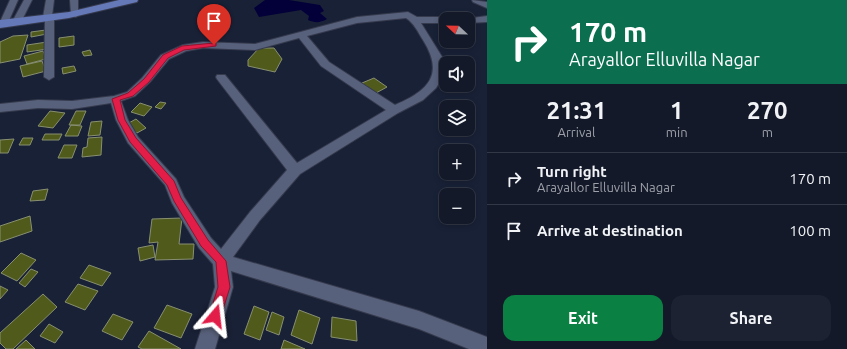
<!DOCTYPE html>
<html lang="en">
<head>
<meta charset="utf-8">
<style>
  :root { --surface:#131929; --page:#1c2231; --text:#f1f3f6; --muted:#9da0a8; --line:#323846; --accent:#0b8043 }
  body { margin:0; font-family:Ubuntu,sans-serif; background:var(--page); color:var(--text); height:100vh; display:flex; flex-direction:column; font-size:15px; white-space:nowrap }
  * { box-sizing:border-box; margin:0 }
  p { font-size:13px; color:var(--muted) }
  .icon { flex:none; width:22px; height:22px; fill:none; stroke:currentColor; stroke-width:2; stroke-linecap:round; stroke-linejoin:round }
  .map { position:relative; flex:1; overflow:hidden }
  .side { display:flex; flex-direction:column; background:var(--surface); width:360px }
  .side>* { flex:none }
  .top-card { background:#0b6e4f; color:#fff; overflow:hidden }
  .needle { width:26px; rotate:292deg }
  .tools { position:absolute; left:439px; top:12px; display:grid; gap:8px }
  .tools a { display:grid; place-items:center; width:36px; height:36px; border-radius:8px; background:var(--surface); box-shadow:0 2px 6px #0003,0 0 0 1px var(--line); font-size:20px }
  .pin { position:absolute; display:grid; place-items:center; width:34px; height:34px; color:#fff; margin:-41px -17px; border-radius:50% 50% 50% 0; rotate:-45deg; box-shadow:0 0 4px #0007 }
  .pin .icon { rotate:45deg }
  .me { position:absolute; width:44px; margin:-22px; rotate:17deg; stroke-linejoin:round; filter:drop-shadow(0 0 3px #0008) }
  .turn { display:flex; align-items:center; gap:14px; height:84px; padding:0 16px; font-size:18px }
  .turn .icon { width:52px; height:52px; stroke-width:2.5 }
  .turn b { display:block; font-size:28px; line-height:34px }
  .eta { display:flex; justify-content:space-evenly; align-items:center; height:68px; text-align:center }
  .eta b { font-size:24px; font-weight:700; line-height:28px }
  .button { display:flex; gap:8px; margin-top:auto; padding:8px 16px }
  .button a { flex:1; height:46px; border-radius:12px; background:var(--accent); color:#fff; font-size:16px; font-weight:700; line-height:46px; text-align:center }
  .button a+a { background:var(--page); color:var(--text) }
  ul { padding:0; list-style:none }
  li { display:flex; align-items:center; gap:12px; height:52px; padding:0 16px; border-top:1px solid var(--line) }
  li div { flex:1 }
  li b { display:block; font-size:15px }
  li em { font-style:normal }
  main { display:flex; flex:1; min-height:0 }
  .map>svg:first-child { display:block }
  .water { fill:#030039 }
  .building { fill:#4f5a1b; stroke:#888f71 }
  .lines { fill:none; stroke-linecap:round; stroke-linejoin:round }
  .minor-casing { stroke:#353a4d; stroke-width:2 }
  .major-casing { stroke:#353a4d; stroke-width:2 }
  .minor { fill:#58617b; fill-rule:evenodd }
  .major { fill:#6578b8; fill-rule:evenodd }
  .route { fill:#e11d48; stroke:#92132f }
</style>
</head>
<body>
<main>
<div class="map">
<svg width="487" height="349" viewBox="0 0 487 349">
  <rect width="100%" height="100%" fill="#192137"/>
  <!-- water -->
  <path class="water" d="M265 0H289L320 5 324 11 320 13 327 19C320 23 315 23 308 20L309 16 301 10 259 17 254 8Z"/>
  <!-- building -->
  <path class="building" d="M46 30 47 34 31 37V32Z
    M28 35 20 59 0 63V42L13 36Z
    M74 36V45L59 47V38Z
    M47 42 48 49 27 52V45Z
    M259 48H274L282 59 275 72 248 66V60Z
    M90 50 92 55 84 56 82 52Z
    M43 51 46 59 27 64 24 56Z
    M42 61 46 71 23 77 20 66Z
    M74 66 76 71 63 74 62 68Z
    M374 78 387 87 376 93 362 83Z
    M160 102 166 103 161 109 155 107Z
    M140 103 152 107 144 116 131 112Z
    M50 111 65 113 53 128 38 126Z
    M76 111H86L80 125H69Z
    M136 119 146 128 137 133 127 124Z
    M102 121 100 135 88 136 91 122Z
    M71 125 82 126 78 136H65Z
    M45 134H62L59 140H42Z
    M102 137 101 155 82 157 83 148 87 147 88 138Z
    M23 138H33L30 145H19Z
    M14 139 8 153H0V140Z
    M64 145H77L72 158H58Z
    M48 189 45 200 30 201 33 191Z
    M30 216 32 231 0 242V226Z
    M182 218 179 244H194L193 259 155 260 158 242 149 243 152 219Z
    M153 245 155 257 140 261 138 248Z
    M21 253 36 260 17 281 1 273Z
    M89 265 111 273 102 286 80 278Z
    M31 269 38 272 25 287 19 283Z
    M78 284 98 291 85 310 65 302Z
    M0 286 8 290 0 299Z
    M43 294 57 307 13 349H6L0 343V333Z
    M167 305 192 314 181 338 154 328Z
    M254 306 269 312 260 340 244 334Z
    M299 310 320 318 312 344 291 335Z
    M272 312 284 317 279 335 266 330Z
    M113 314 133 322 122 340 102 331Z
    M332 317 356 321 357 341 331 337Z
    M49 324 63 332 55 343 40 336Z
    M149 331 181 349H142L138 347Z
    M26 340 35 349H16Z
    M284 340 305 349H281Z"/>
  <g class="lines">
    <defs>
      <path id="minor" d="M10 0H18L7 25H1L0 22Z
        M24 0H32L20 24H14L12 22Z
        M46 0H54L52 16 54 18V77L49 80 44 77 45 19 43 17Z
        M70 0H78V16L75 17 71 14Z
        M472 0 487 2V8L473 2Z
        M408 12 417 17H446L450 19H446V23H421L444 60 442 78 436 88 423 100 398 113 300 174 260 220 233 257 419 311 487 337V349H469L419 329 231 271 233 287 215 349H195L215 287 213 264 199 248 172 203 165 185 128 143 116 120 111 103 72 109 38 108 0 112V104L38 100 72 101 114 96 127 92 142 78 161 55 183 45 203 42 255 44 357 17ZM406 18C414 23 418 32 423 40 445 75 428 91 395 105L329 62 307 36 357 23ZM299 38 321 66 386 110 297 163 225 75H217L216 77 217 79 287 170 250 212 221 249 211 238 184 197 176 179 138 137 128 120 121 101 135 96 150 82 169 59 186 51 203 48 255 50Z
        M487 16V22L468 23V19H464Z"/>
      <path id="major" d="M119 0H138L137 2 69 18 0 28V20L69 12Z"/>
    </defs>
    <!-- minor casing -->
    <use href="#minor" class="minor-casing"/>
    <!-- major casing -->
    <use href="#major" class="major-casing"/>
    <!-- minor -->
    <use href="#minor" class="minor"/>
    <!-- major -->
    <use href="#major" class="major"/>
  </g>
  <!-- route -->
  <path class="route" d="M214 43H216V46L184 50 168 58 149 82 133 96 120 100 125 120 136 138 174 181 181 198 208 240 226 261 230 287 221 316 219 320 215 322 211 320 209 316 218 287 216 262 201 246 174 201 167 185 130 142 118 120 112 99 128 93 144 79 163 55 182 46Z"/>
</svg>
<div class="tools">
<a><svg class="needle" viewBox="-14 -14 28 28"><path d="M0-13l5 13h-10z" fill="#e53935"/><path d="M0 13l5-13h-10z" fill="#9da0a8"/></svg></a>
<a><svg class="icon" aria-label="sound" viewBox="0 0 24 24"><path d="M4 9h4l5-4v14l-5-4H4zM17 9q2 3 0 6"/></svg></a>
<a><svg class="icon" aria-label="layers" viewBox="0 0 24 24"><path d="M12 4l9 5-9 5-9-5zM3 14l9 5 9-5"/></svg></a>
<a>+</a>
<a>−</a>
</div>
<div class="pin" style="left:214px;top:45px;background:#d93025"><svg class="icon" aria-label="arrive" viewBox="0 0 24 24"><path d="M6 21V4h12l-3 4 3 4H6"/></svg></div>
<svg class="me" style="left:215px;top:316px" viewBox="-20 -20 40 40"><path d="M0-17L14 15 0 8-14 15z" fill="#e11d48" stroke="#fff" stroke-width="4"/></svg>
</div>
<section class="side">
<div class="top-card">
<div class="turn"><svg class="icon" aria-label="right" viewBox="0 0 24 24"><path d="M7 20v-9h11M14 6l5 5-5 5"/></svg><div><b>170 m</b>Arayallor Elluvilla Nagar</div></div>
</div>
<div class="eta">
<div><b>21:31</b><p>Arrival</p></div>
<div><b>1</b><p>min</p></div>
<div><b>270</b><p>m</p></div>
</div>
<ul>
<li><svg class="icon" aria-label="right" viewBox="0 0 24 24"><path d="M7 20v-9h11M14 6l5 5-5 5"/></svg><div><b>Turn right</b><p>Arayallor Elluvilla Nagar</p></div><em>170 m</em></li>
<li><svg class="icon" aria-label="arrive" viewBox="0 0 24 24"><path d="M6 21V4h12l-3 4 3 4H6"/></svg><div><b>Arrive at destination</b></div><em>100 m</em></li>
</ul>
<div class="button"><a>Exit</a><a>Share</a></div>
</section>
</main>
</body>
</html>
